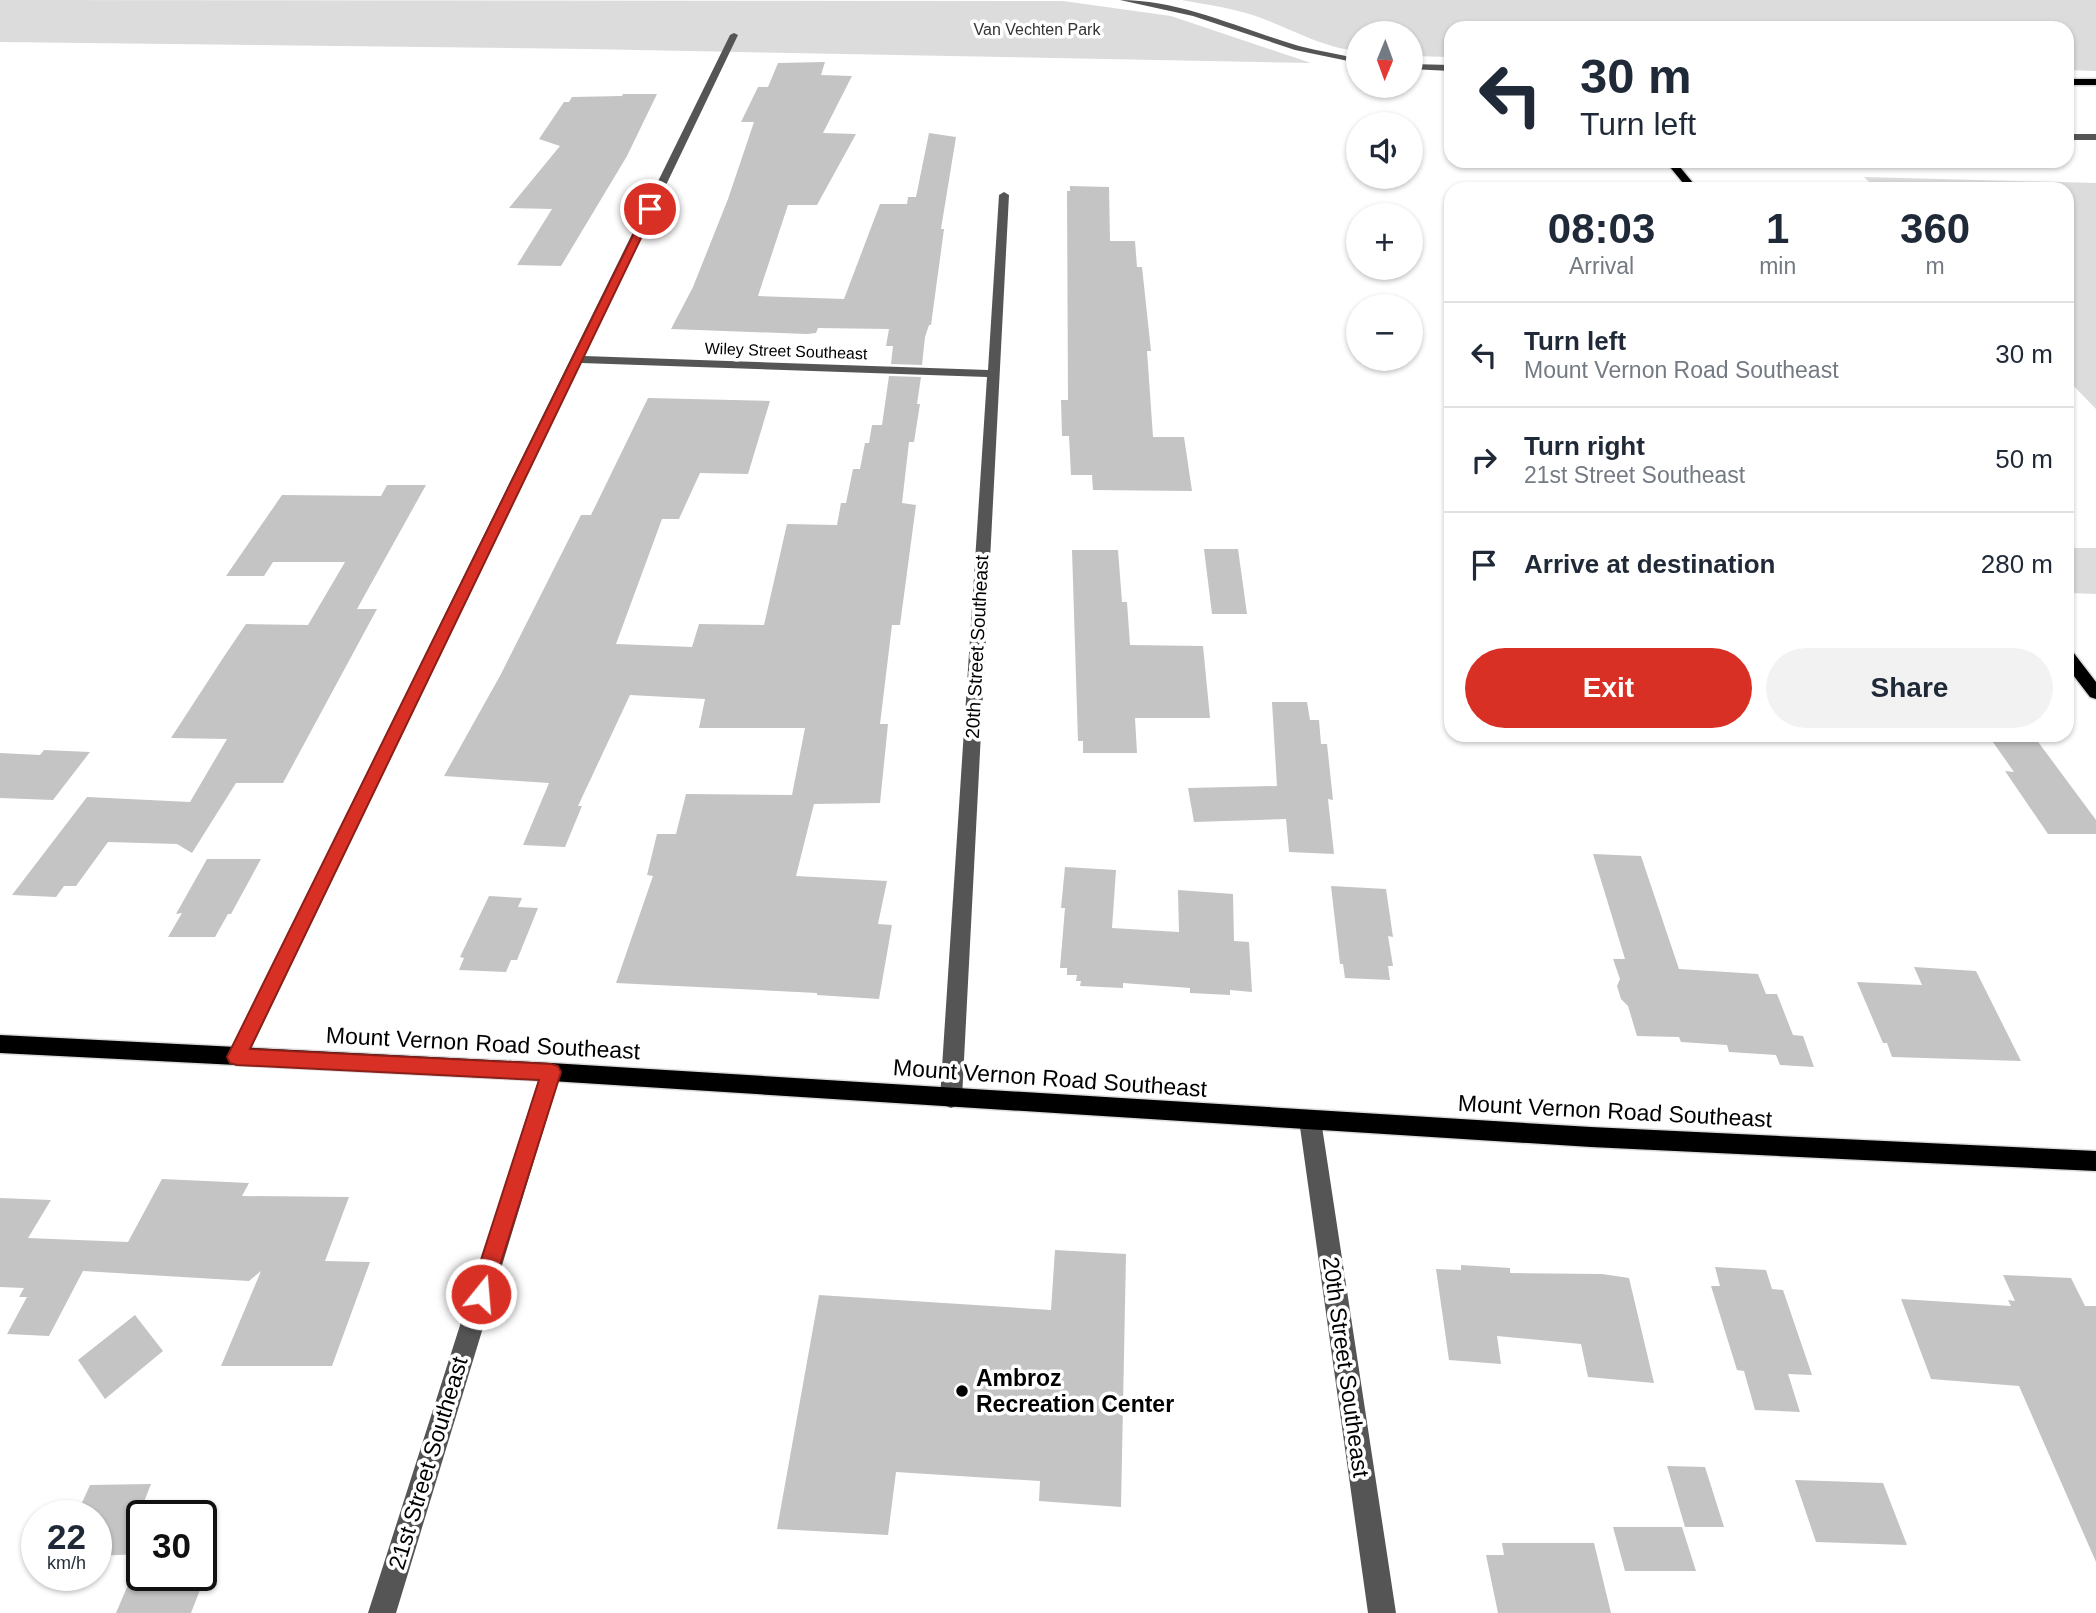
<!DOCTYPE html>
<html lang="en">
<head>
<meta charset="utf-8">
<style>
  :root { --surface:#fff; --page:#f2f2f3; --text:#1f2937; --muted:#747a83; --line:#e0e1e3; --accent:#d93025 }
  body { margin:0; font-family:Arial,sans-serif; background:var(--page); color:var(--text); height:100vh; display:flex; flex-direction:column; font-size:26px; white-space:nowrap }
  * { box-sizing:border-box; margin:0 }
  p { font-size:23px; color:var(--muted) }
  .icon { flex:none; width:38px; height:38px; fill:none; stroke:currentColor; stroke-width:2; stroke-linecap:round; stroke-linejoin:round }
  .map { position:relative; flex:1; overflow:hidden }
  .sheet { position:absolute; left:1444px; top:182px; width:630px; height:560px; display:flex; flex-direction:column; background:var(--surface); border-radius:21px; box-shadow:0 2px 5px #0004 }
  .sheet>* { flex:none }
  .hud { position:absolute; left:1444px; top:21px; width:630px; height:147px; border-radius:21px; box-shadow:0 2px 5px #0004; background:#fff; color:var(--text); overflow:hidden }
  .needle { width:46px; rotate:181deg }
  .tools { position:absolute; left:1346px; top:21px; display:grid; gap:14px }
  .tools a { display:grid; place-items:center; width:77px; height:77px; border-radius:50%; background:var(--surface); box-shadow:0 2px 5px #0004; font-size:35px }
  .speed { position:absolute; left:21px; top:1500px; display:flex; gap:14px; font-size:35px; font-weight:700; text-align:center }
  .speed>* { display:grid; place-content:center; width:91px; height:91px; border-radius:50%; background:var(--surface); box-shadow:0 2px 5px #0004; line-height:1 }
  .speed small { font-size:18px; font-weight:400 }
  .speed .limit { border:4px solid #111; border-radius:10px; background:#fff; color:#111 }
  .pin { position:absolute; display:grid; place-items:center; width:60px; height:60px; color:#fff; margin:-30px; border:4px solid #fff; border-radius:50%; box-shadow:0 2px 7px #0007 }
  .me { position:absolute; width:77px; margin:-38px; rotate:17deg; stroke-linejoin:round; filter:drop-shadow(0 0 5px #0008) }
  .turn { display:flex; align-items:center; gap:24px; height:147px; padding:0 21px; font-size:32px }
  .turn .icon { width:91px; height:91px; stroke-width:2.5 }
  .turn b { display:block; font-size:49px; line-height:60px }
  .eta { display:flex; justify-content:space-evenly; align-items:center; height:119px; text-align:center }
  .eta b { font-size:42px; font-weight:700; line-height:49px }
  .action { display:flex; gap:14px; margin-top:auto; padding:14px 21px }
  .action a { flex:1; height:80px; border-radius:42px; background:var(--accent); color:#fff; font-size:28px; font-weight:700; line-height:80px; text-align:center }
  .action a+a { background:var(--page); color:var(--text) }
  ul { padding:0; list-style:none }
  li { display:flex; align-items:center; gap:21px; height:105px; padding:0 21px; border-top:2px solid var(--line) }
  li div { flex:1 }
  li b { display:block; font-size:26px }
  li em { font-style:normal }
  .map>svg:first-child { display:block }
  .green { fill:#dcdcdc }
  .building { fill:#c4c4c4 }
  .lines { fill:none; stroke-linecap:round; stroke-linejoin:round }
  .major-casing { stroke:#dbdbdb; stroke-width:3 }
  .minor { fill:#555; fill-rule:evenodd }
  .major { fill:#000; fill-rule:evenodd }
  .route { fill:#d93025; stroke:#8d1f18; stroke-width:2 }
  .poi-dot { fill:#000; stroke:#fff; stroke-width:2.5 }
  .labels { text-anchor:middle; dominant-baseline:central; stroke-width:7; stroke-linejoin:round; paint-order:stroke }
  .far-park-label { font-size:16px; fill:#333; stroke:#fff }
  .far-street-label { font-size:16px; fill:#000; stroke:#fff }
  .street-label { font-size:19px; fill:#000; stroke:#fff }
  .near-street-label { font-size:23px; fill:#000; stroke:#fff }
  .near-poi-label { font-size:23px; font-weight:bold; fill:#000; stroke:#fff; text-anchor:start }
</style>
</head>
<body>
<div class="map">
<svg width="2096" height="1613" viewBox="0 0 2096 1613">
  <rect width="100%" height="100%" fill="#fff"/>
  <!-- green -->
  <path class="green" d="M0 0 1063 1 1171 16 1311 63 587 49 0 42Z
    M1182 0H2096V71L2067 70V28H1451V57L1411 56 1410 33H1358V51C1317 47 1284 24 1246 13 1225 7 1203 4 1182 0Z
    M1864 177 2096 183V409L2067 379V189H1876Z
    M2067 548H2096V594L2070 593 2067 589Z"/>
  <!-- building -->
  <path class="building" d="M825 62 821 75 852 76 823 133 856 134 817 205H788L758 296 844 299 880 204H907L908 197H916L929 133 956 137 941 229H944L931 325H929L925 337 922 365 891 364 893 346H886L889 329 818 328 816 333 807 334 671 329 693 287 728 199 754 122H741L758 87H768L778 63Z
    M623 94H657L627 156 561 266 517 265 552 209 509 208 560 146 539 139 564 102H569L572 97 622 96Z
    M1070 186 1109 187 1110 241H1135L1137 267H1142L1151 351H1147L1153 437H1184L1192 491 1093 490 1092 475H1071L1069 436H1062L1061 400H1068L1067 191H1070Z
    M889 376 921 377 917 404H920L914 442H909L902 503 916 505 900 625H892L880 724H888L880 803 814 804 796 876 887 881 878 924 892 925 879 999 817 995V993L616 983 653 876 647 875 657 834H676L686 794 792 795 805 728H699L705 699 630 695 578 806H582L565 847 523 845 549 783 444 776 501 674 581 515H591L648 398 770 401 748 474 700 473 679 519H662L616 644 692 647 699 624 764 625 787 524 837 525 841 503H846L853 469H860L865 443H869L872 425H882Z
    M387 485H426L357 609H377L283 783H236L192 853 177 844 108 842 76 886H64L56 897 12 895 87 797 190 802 227 739 171 738 223 658 246 624 308 625 345 562H273L264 576H226L282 495 381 496Z
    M1204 549H1238L1247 614H1212Z
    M1072 550H1118L1122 602H1127L1130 645 1203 646 1210 718H1135L1137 753H1083V741H1078Z
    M1272 702H1307L1310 720H1319L1321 744H1327L1333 800 1328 799 1334 854 1289 852 1286 819 1194 822 1188 788 1277 786Z
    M1988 735H2033L2096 820V834H2048L2005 771 2014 772Z
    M44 750 90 752 53 800 0 798V753L40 755Z
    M1593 854 1641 856 1679 969 1758 974 1766 994H1777L1793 1035 1803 1036 1814 1067 1780 1065 1776 1055 1729 1052 1727 1045 1681 1042 1679 1037 1637 1036 1628 1006 1621 999 1617 986 1620 979 1613 959H1625Z
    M207 859H261L231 914H228L215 937H168L182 913 176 914Z
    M1065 867 1116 870 1112 928 1179 932 1178 890 1233 894 1234 941 1249 942 1252 992 1230 990V995L1190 993V988L1123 983V988L1080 986 1081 981H1076L1077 975H1067V968H1060L1065 908H1061Z
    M1331 886 1386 889 1393 937 1388 936 1393 966H1388L1390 980 1345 978 1343 964H1340Z
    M489 896 522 898 518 907 538 908 517 960H511L506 972 459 970 464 958 460 957Z
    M1914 967 1976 971 2021 1061 1892 1057 1887 1043H1883L1857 982 1922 985Z
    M162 1179 249 1183 242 1196 349 1197 325 1261 370 1262 332 1366H221L261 1271 249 1281 83 1271 49 1336 7 1334 27 1297H19L24 1288 0 1287V1198L51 1200 28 1238 128 1242Z
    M1055 1250 1126 1254 1121 1507 1039 1501 1040 1481 896 1472 888 1535 777 1529 819 1295 1051 1310Z
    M1461 1265 1510 1268V1273L1602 1274 1629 1278 1654 1383 1588 1377 1581 1344 1497 1336 1501 1364 1449 1360 1436 1269 1461 1270Z
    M1715 1267 1766 1270 1772 1289 1783 1290 1812 1375 1788 1374 1800 1412 1755 1410 1744 1371 1737 1370 1711 1286H1720Z
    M2003 1275 2071 1278 2085 1306H2096V1562L2019 1386 1931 1379 1901 1299 2011 1306 2008 1300 2015 1301Z
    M135 1315 163 1351 105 1399 78 1360Z
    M1667 1466 1705 1467 1724 1527H1685Z
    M1795 1480 1883 1483 1907 1545 1816 1542Z
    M151 1484 142 1507V1575H201V1549H216L191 1613H116L141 1554 96 1556V1516H76L90 1485Z
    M1613 1527H1682L1696 1571H1625Z
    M1502 1543H1594L1611 1613H1498L1486 1555H1504Z"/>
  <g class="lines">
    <defs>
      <path id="major" d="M2067 79H2096V85H2067Z
        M1665 161H1675L1698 189H1688Z
        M2067 651 2073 652 2096 682V699L2090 697 2067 667Z
        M0 1035 551 1063 1591 1127 2096 1151V1171L1591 1147 551 1081 0 1053Z"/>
    </defs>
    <!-- major casing -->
    <use href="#major" class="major-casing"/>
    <!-- minor -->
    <path class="minor" d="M1120 0C1182 0 1240 29 1299 46 1318 51 1339 54 1358 59V63L1295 50 1193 16Z
      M734 33 738 35 584 356 988 370 999 195 1004 192 1009 195 962 1098 958 1105 951 1108 944 1105 940 1098 987 377 581 363 244 1063 237 1066 230 1063 227 1057 230 1051 730 35Z
      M1410 64 1451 65V71L1410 69Z
      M2067 134H2096V140H2067Z
      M551 1063 558 1065 561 1072 396 1613H368L541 1072 544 1065Z
      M1310 1110 1318 1113 1321 1120 1396 1613H1368L1299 1120 1302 1113Z"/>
    <!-- major -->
    <use href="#major" class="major"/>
  </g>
  <!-- route -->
  <path class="route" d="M647 207 655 209 250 1049 551 1064 558 1066 561 1072 491 1294 488 1302 481 1305 473 1302 470 1294 539 1080 237 1065 230 1063 227 1057Z"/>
  <!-- markers -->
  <circle class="poi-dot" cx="962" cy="1391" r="7"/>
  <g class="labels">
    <!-- far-park labels -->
    <g class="far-park-label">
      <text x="1037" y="29">Van Vechten Park</text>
    </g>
    <!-- far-street labels -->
    <g class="far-street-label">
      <text transform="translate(786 351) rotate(2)">Wiley Street Southeast</text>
    </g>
    <!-- street labels -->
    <g class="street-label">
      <text transform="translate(977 647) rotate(-87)">20th Street Southeast</text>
    </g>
    <!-- near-street labels -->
    <g class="near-street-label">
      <text transform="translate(483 1043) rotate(3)">Mount Vernon Road Southeast</text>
      <text transform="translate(1050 1078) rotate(4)">Mount Vernon Road Southeast</text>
      <text transform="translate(1615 1111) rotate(3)">Mount Vernon Road Southeast</text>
      <text transform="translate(1346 1367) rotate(82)">20th Street Southeast</text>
      <text transform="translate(428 1463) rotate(-73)">21st Street Southeast</text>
    </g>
    <!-- near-poi labels -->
    <g class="near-poi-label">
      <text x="976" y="1378">Ambroz<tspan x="976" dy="26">Recreation Center</tspan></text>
    </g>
  </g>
</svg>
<div class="tools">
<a><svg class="needle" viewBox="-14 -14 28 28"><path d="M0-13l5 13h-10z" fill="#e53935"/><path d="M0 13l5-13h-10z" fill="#747a83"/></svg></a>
<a><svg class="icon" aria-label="sound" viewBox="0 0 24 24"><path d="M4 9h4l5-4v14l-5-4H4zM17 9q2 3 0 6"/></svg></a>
<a>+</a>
<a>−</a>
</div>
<div class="speed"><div>22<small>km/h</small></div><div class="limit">30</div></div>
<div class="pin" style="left:650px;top:209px;background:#d93025"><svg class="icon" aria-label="arrive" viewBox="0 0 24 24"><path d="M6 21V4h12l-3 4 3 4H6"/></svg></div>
<svg class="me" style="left:481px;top:1294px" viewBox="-20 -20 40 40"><circle r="17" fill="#d93025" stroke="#fff" stroke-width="3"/><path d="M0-11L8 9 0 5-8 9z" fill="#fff"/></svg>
<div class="hud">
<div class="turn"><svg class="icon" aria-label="left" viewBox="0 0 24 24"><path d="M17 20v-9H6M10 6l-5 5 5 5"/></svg><div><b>30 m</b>Turn left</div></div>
</div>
<section class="sheet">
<div class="eta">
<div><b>08:03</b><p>Arrival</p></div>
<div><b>1</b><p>min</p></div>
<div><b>360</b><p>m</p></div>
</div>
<ul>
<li><svg class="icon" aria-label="left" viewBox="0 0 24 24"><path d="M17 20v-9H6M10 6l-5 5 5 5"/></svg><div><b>Turn left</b><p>Mount Vernon Road Southeast</p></div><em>30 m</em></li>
<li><svg class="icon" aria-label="right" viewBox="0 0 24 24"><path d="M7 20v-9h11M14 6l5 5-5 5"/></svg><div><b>Turn right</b><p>21st Street Southeast</p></div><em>50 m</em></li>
<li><svg class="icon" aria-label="arrive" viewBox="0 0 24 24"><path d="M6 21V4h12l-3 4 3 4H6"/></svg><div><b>Arrive at destination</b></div><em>280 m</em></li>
</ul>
<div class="action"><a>Exit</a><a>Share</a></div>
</section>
</div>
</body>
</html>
